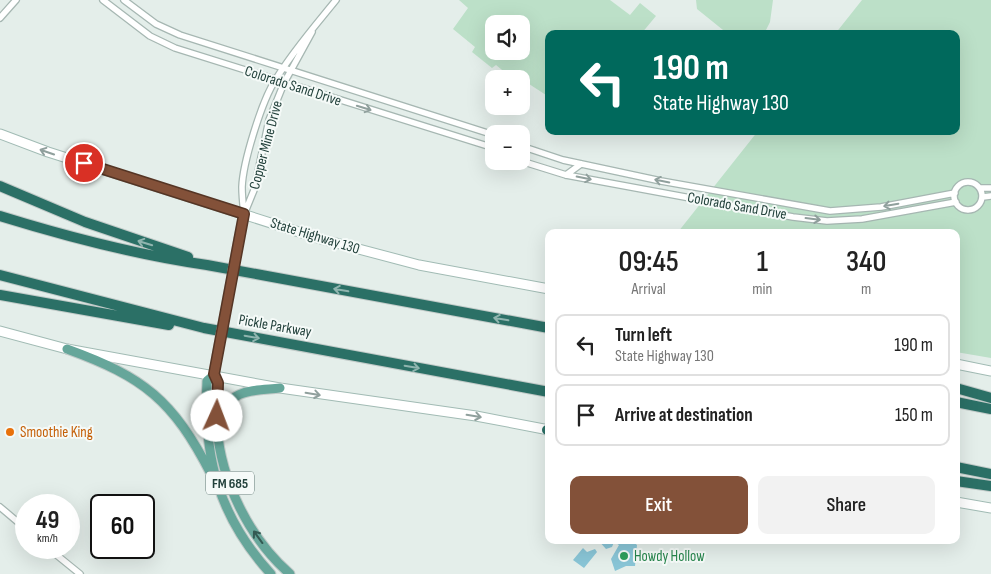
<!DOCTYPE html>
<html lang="en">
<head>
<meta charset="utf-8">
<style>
  :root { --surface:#fff; --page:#f2f2f2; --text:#222; --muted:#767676; --line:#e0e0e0; --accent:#835139 }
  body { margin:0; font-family:"Sofia Sans Condensed",sans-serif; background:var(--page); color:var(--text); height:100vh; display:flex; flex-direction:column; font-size:19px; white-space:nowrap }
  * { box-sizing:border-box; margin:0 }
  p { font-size:16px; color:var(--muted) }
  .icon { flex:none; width:28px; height:28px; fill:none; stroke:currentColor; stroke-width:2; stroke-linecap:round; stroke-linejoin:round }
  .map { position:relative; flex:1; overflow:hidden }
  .details { position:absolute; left:545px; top:229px; width:415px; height:315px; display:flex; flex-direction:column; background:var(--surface); border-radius:10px; box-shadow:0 5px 20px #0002 }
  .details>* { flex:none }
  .hud { position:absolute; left:545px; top:30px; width:415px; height:105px; border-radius:10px; box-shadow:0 5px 20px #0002; background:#00695c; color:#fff; overflow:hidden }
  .fabs { position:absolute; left:485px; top:15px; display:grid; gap:10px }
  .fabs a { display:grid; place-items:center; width:45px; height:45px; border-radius:10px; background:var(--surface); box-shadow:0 5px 20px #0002; font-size:25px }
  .speed { position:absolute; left:15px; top:494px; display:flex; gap:10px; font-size:25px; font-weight:700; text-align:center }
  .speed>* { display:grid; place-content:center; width:65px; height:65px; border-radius:50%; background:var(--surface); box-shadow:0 5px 20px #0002; line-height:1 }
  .speed small { font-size:12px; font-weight:400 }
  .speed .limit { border:2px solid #111; border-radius:8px; background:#fff; color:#111 }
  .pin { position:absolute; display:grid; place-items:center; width:42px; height:42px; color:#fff; margin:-21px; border:2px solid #fff; border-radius:50%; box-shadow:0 1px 5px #0007 }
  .me { position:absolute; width:55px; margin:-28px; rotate:2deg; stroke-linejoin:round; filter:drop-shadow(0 0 4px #0008) }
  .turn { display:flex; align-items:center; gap:18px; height:105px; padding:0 25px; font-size:22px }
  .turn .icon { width:65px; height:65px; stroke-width:2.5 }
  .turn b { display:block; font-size:35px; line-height:42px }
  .eta { display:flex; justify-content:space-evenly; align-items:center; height:85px; text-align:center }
  .eta b { font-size:30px; font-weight:600; line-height:35px }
  .primary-button { display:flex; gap:10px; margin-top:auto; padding:10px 25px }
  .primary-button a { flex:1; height:58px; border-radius:10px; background:var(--accent); color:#fff; font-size:20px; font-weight:600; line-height:58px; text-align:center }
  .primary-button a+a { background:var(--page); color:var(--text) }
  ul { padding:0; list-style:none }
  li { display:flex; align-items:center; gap:15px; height:62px; margin:0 10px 8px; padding:0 15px; border:2px solid var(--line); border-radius:10px }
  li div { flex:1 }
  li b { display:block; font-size:19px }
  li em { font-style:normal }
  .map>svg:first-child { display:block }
  .green { fill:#bce0c8; fill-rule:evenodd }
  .water { fill:#89c5d6 }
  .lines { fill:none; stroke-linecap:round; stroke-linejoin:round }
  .minor-casing { stroke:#a6b7b2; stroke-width:8 }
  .secondary-casing { stroke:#a1bbb4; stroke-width:11 }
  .primary-casing { stroke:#c1cac8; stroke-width:11 }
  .motorway-casing { stroke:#c1cac8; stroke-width:12 }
  .minor { stroke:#fff; stroke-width:5.5 }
  .secondary { stroke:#fff; stroke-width:9 }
  .primary { stroke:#66a69a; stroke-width:9 }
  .motorway { stroke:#2b7066; stroke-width:10 }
  .primary-bridge-casing { stroke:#c1cac8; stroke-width:11; stroke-linecap:butt }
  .primary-bridge { stroke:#66a69a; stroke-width:9 }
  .oneway { stroke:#90a09d }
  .oneway2 { stroke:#90b5af }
  .oneway3 { stroke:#335a53 }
  .route-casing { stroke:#553525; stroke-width:12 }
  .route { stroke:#835139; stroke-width:9 }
  .food-dot { fill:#e8710a; stroke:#f5faf8; stroke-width:2 }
  .leisure-dot { fill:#2e9e5b; stroke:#f5faf8; stroke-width:2 }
  .labels { text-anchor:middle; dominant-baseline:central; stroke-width:4; stroke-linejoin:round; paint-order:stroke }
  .shield { fill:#f5faf8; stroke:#617874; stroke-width:1 }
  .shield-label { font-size:14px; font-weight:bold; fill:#22413b }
  .street-label { font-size:15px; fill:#22413b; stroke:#f5faf8 }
  .food-label { font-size:15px; fill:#c56008; stroke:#f5faf8; text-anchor:start }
  .leisure-label { font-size:15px; fill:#27864d; stroke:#f5faf8; text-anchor:start }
</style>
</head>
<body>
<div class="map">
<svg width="991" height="574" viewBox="0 0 991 574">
  <rect width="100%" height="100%" fill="#e4eeea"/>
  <!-- green -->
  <path class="green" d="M459 0H610L630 15 640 3 656 16 641 34H549V97L523 80 521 81V79H513L496 65 492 68 472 52 475 47 453 29 468 8ZM494 24H521V51H494Z
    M696 0H773L770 22 764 34H728L697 9Z
    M862 0H991V358L956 352V232H678L758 131H956V34H835Z"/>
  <!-- water -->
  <path class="water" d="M598 540H631L637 545 635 566H626L615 571 611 559 619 545 614 542 612 547 606 549Z
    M583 548 587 552 595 549 597 552 584 568 573 560Z"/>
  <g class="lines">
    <defs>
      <path id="minor" d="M103 0 150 36 175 48 494 148
        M124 0 156 24 180 35 494 135
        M0 18 16 0
        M521 146 563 160 661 181 830 211 881 207 955 193
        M521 161 566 175 793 217 827 221 862 219 956 202
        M566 175 581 164
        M954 196a14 14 0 1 1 28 0a14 14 0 1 1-28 0Z
        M980 188H991
        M983 197 991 196
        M245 212 254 190 269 120 284 83 312 32
        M244 214C243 205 242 196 242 187 243 162 262 100 276 79 293 51 315 26 336 0
        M0 507 26 529
        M48 548 80 574"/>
      <path id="secondary" d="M0 134 48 152 321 239 419 265 549 289
        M0 331 67 349 280 388 476 416 549 430
        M956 364 991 371
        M956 502 991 508"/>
      <path id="primary" d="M239 238 244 214
        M67 349C144 377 173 400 211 474
        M217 356 214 375 207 381C203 458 219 517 271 574
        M214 375C222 389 216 410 217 427 221 481 249 538 290 574
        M219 420C230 388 251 391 280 388"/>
      <path id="motorway" d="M0 186 85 222 188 257
        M0 216C68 237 137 255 207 265L549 328
        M0 275 204 328 549 392
        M0 295 169 325
        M956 388 991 398
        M956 402 991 409
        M547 430H549
        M956 467 991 474
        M956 481 991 486"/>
    </defs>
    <!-- minor casing -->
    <use href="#minor" class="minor-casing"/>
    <!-- secondary casing -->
    <use href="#secondary" class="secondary-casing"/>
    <!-- primary casing -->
    <use href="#primary" class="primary-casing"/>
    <!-- motorway casing -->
    <use href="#motorway" class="motorway-casing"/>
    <!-- minor -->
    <use href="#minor" class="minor"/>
    <!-- secondary -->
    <use href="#secondary" class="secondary"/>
    <!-- primary -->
    <use href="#primary" class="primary"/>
    <!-- motorway -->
    <use href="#motorway" class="motorway"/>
    <defs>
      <path id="primary-bridge" d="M217 356 239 238"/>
    </defs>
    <!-- primary-bridge casing -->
    <use href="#primary-bridge" class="primary-bridge-casing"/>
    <!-- primary-bridge -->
    <use href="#primary-bridge" class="primary-bridge"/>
  </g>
  <!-- one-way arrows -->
  <defs><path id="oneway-shaft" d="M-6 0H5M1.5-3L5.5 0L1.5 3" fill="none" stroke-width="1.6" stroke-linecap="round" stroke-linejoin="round" transform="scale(1.25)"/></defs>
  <g class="oneway">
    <use href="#oneway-shaft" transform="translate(364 108) rotate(17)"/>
    <use href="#oneway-shaft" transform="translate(47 152) rotate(-161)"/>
    <use href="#oneway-shaft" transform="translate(584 178) rotate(11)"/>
    <use href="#oneway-shaft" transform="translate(662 181) rotate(-169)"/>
    <use href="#oneway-shaft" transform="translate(891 205) rotate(170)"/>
    <use href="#oneway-shaft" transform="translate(813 219) rotate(7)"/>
    <use href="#oneway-shaft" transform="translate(313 394) rotate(9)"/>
    <use href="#oneway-shaft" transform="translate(474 416) rotate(9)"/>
  </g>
  <g class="oneway2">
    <use href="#oneway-shaft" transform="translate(145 243) rotate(-163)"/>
    <use href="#oneway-shaft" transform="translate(341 290) rotate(-170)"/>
    <use href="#oneway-shaft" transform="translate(501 319) rotate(-170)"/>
    <use href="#oneway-shaft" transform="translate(252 337) rotate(10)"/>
    <use href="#oneway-shaft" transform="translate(412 367) rotate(10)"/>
  </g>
  <use class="oneway3" href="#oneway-shaft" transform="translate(258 537) rotate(-126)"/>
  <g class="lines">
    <defs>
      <path id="route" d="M84 163 244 214 214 374 218 383 217 416"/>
    </defs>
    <!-- route casing -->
    <use href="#route" class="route-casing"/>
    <!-- route -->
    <use href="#route" class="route"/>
  </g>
  <!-- markers -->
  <circle class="food-dot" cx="10" cy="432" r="5"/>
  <circle class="leisure-dot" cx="624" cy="556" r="5"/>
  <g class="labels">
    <!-- shield labels -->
    <rect class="shield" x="206" y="471.5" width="48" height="23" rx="4"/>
    <g class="shield-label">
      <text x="230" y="483">FM 685</text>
    </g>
    <!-- street labels -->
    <g class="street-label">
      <text transform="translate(293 86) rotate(18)">Colorado Sand Drive</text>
      <text transform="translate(266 145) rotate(-75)">Copper Mine Drive</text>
      <text transform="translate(737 206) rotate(10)">Colorado Sand Drive</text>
      <text transform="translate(315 236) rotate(17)">State Highway 130</text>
      <text transform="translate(275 326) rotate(10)">Pickle Parkway</text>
    </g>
    <!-- food labels -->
    <g class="food-label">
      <text x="20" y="432">Smoothie King</text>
    </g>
    <!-- leisure labels -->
    <g class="leisure-label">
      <text x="634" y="556">Howdy Hollow</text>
    </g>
  </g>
</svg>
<div class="fabs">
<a><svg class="icon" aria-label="sound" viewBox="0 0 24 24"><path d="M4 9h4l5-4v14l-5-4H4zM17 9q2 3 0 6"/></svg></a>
<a>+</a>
<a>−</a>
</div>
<div class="speed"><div>49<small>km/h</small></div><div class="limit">60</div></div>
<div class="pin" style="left:84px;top:163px;background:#d93025"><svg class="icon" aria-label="arrive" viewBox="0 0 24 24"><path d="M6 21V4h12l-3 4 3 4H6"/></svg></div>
<svg class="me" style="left:217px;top:416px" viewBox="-20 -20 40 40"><circle r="19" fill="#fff"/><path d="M0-13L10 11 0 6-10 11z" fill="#835139"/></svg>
<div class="hud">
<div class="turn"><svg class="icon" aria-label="left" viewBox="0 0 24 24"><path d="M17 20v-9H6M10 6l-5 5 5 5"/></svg><div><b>190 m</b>State Highway 130</div></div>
</div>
<section class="details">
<div class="eta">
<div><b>09:45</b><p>Arrival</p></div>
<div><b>1</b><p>min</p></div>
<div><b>340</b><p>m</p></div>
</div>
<ul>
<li><svg class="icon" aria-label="left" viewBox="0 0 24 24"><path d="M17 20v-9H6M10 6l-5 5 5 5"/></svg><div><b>Turn left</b><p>State Highway 130</p></div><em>190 m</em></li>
<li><svg class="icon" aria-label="arrive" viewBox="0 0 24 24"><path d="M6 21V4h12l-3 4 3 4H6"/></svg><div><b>Arrive at destination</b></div><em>150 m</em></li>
</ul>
<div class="primary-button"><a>Exit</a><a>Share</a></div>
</section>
</div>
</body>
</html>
